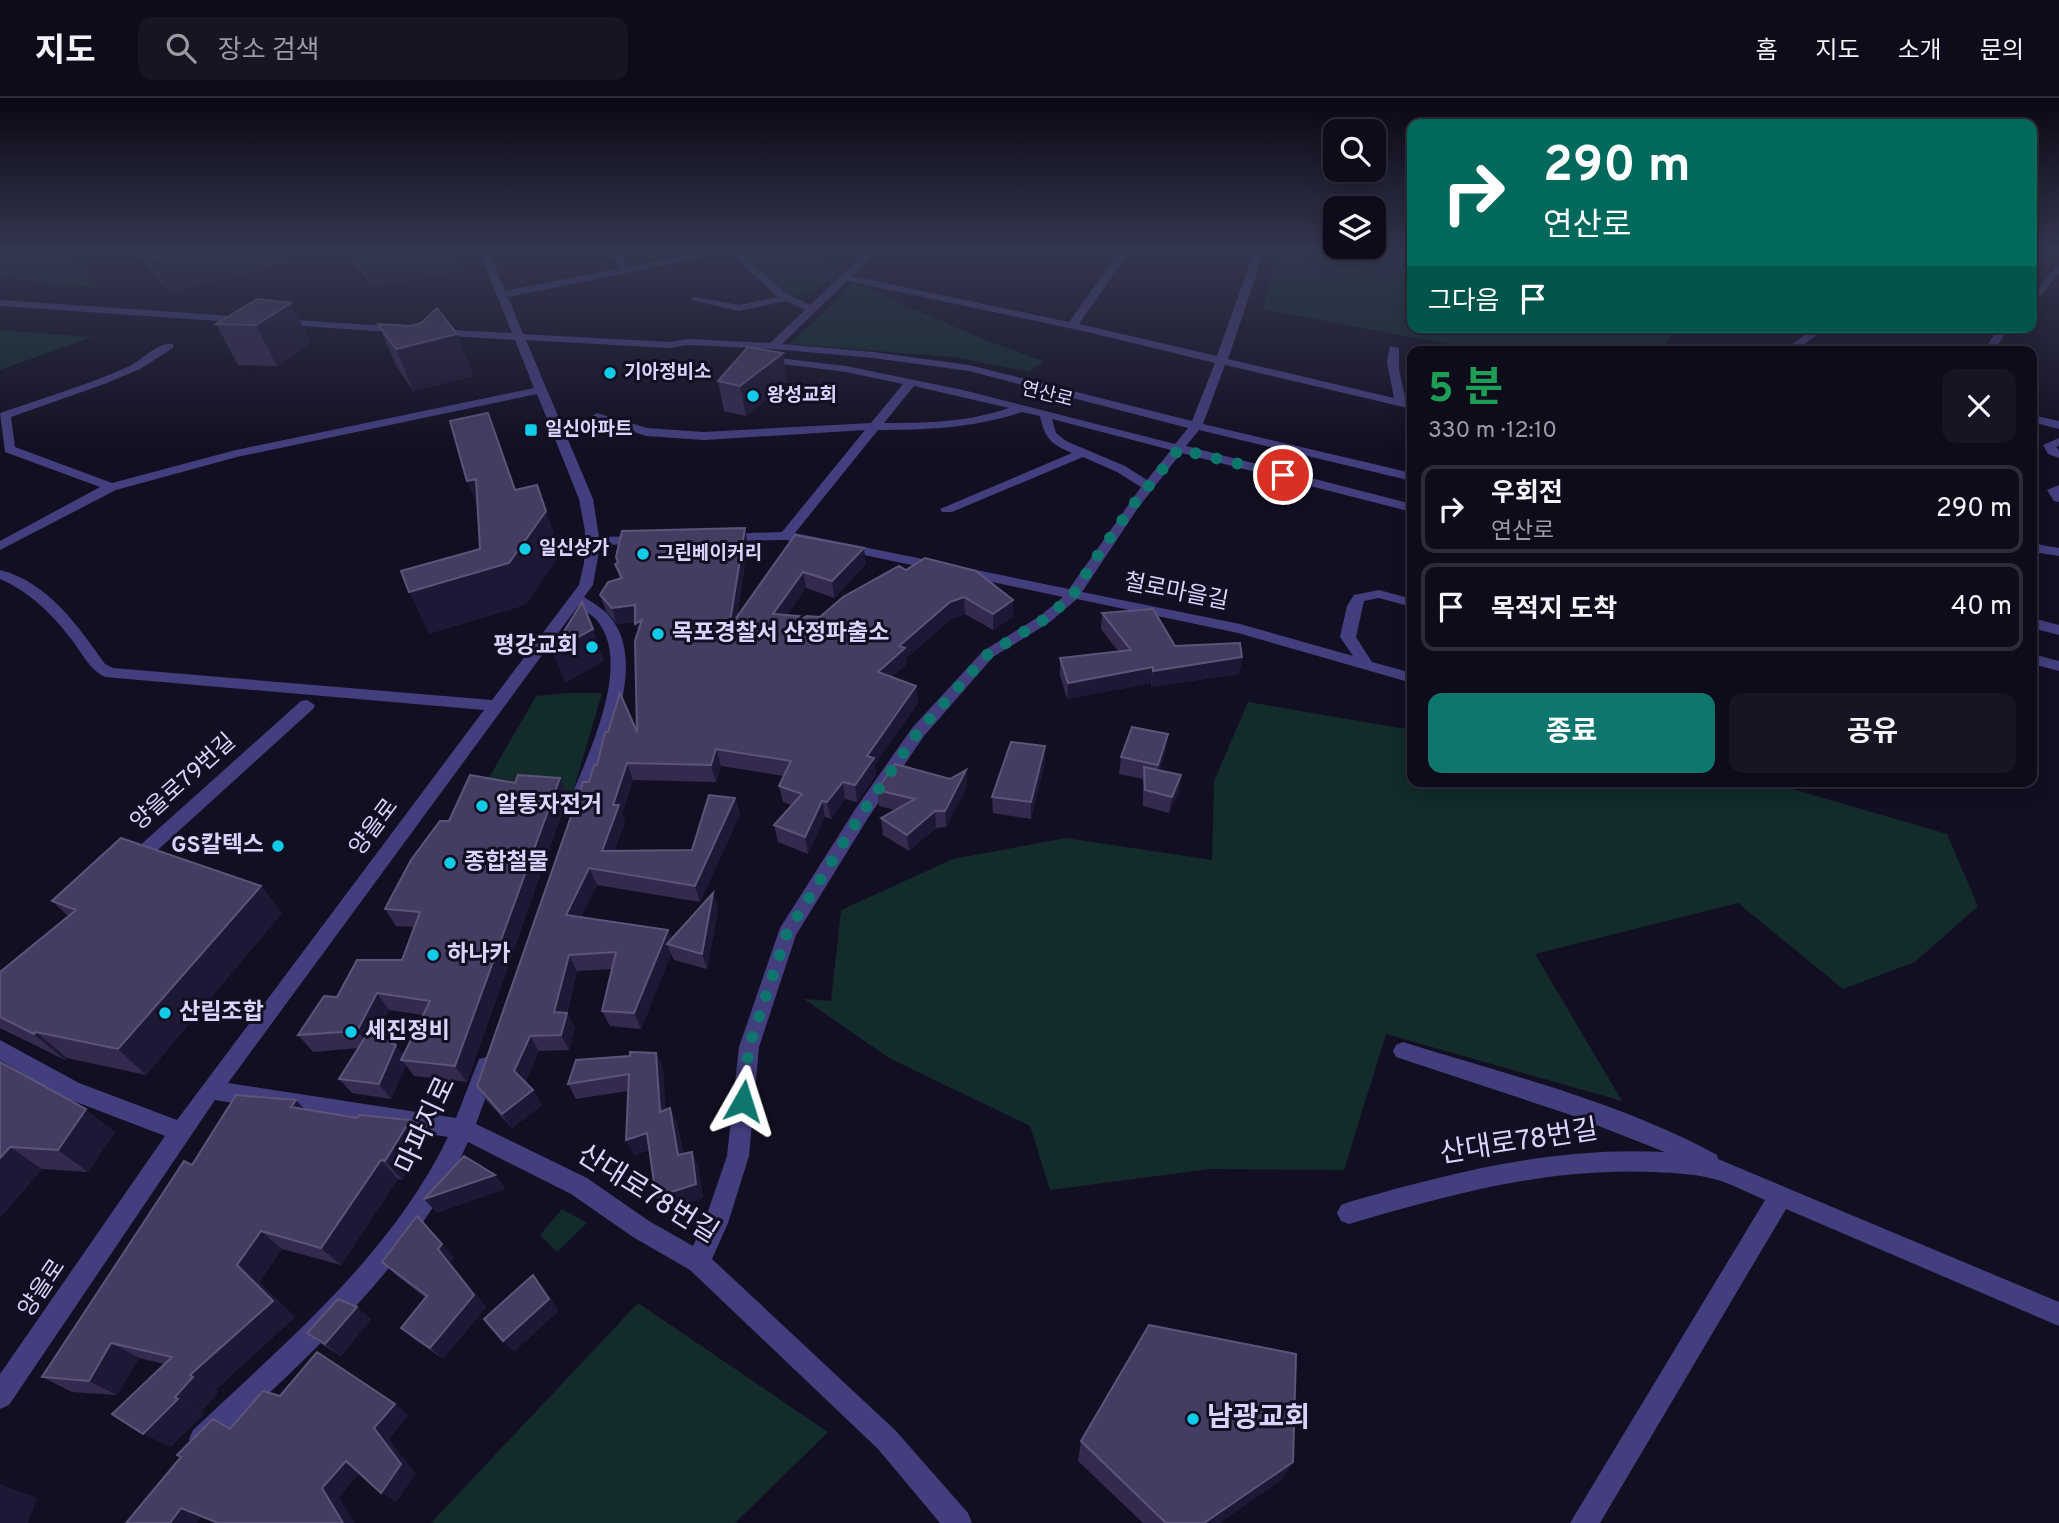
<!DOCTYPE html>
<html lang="ko">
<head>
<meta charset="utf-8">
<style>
  :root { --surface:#0e0b1a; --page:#171423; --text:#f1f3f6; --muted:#9b9ba2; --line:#2e2b39; --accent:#0f766e }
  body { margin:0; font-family:Overpass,"Noto Sans KR",sans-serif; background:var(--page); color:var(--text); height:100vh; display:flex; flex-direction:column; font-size:26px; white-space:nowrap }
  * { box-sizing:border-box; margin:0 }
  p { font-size:23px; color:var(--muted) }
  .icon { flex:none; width:38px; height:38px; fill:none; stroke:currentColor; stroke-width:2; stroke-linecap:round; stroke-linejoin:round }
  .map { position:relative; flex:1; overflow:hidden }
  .sheet { position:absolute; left:1407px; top:248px; width:630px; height:441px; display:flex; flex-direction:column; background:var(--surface); border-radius:14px; box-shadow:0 4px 18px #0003,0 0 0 2px var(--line) }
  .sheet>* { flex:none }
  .top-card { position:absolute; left:1407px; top:21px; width:630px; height:214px; border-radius:14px; box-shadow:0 4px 18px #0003,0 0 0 2px var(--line); background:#00695c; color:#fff; overflow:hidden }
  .tools { position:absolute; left:1323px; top:21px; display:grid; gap:14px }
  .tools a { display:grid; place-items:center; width:63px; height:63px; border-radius:14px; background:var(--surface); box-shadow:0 4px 18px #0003,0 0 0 2px var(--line); font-size:35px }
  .pin { position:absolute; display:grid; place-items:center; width:60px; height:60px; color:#fff; margin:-30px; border:4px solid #fff; border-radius:50%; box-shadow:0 2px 7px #0007 }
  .me { position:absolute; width:77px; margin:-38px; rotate:6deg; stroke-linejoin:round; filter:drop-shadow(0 0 5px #0008) }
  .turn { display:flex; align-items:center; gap:24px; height:147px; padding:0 21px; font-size:32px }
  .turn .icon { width:91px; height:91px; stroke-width:2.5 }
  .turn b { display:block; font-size:49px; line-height:60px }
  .then { display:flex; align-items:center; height:66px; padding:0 21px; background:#0003; gap:14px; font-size:26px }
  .round { display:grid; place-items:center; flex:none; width:74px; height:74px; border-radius:14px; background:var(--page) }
  .overview { display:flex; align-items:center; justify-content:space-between; height:119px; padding:0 21px }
  h1 { font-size:42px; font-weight:700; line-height:52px; color:#1e9e55 }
  .action { display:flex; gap:14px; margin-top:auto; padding:14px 21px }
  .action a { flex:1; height:80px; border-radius:14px; background:var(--accent); color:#fff; font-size:28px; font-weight:700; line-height:80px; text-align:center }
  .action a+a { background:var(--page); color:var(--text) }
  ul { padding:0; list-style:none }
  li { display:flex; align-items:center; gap:21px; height:88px; margin:0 14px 10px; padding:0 7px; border:4px solid var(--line); border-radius:14px }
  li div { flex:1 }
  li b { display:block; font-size:26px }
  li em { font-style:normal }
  header { display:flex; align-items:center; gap:42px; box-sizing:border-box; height:98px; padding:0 35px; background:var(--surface); border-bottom:2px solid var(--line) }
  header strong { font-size:33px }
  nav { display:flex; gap:38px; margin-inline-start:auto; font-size:24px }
  .search { width:490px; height:63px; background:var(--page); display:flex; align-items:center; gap:18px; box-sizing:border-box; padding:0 24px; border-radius:14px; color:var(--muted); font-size:26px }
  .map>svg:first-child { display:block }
  .green { fill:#132b2b }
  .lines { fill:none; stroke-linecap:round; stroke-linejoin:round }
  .minor { fill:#433e7d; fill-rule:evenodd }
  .wall { fill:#332a4e; fill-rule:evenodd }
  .shaded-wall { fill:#1e1735 }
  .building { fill:#453c61; stroke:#5c5479; stroke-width:2 }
  .route { stroke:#0f766e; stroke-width:12; stroke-dasharray:0 21.6 }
  .poi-dot { fill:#12cbe9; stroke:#130f22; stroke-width:2.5 }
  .labels { text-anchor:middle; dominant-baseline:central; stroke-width:6; stroke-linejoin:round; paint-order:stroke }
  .far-poi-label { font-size:19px; font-weight:bold; fill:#dad4fc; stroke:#130f22; text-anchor:start }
  .far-street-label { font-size:19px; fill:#dad4fc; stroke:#130f22 }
  .street-label { font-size:23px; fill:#dad4fc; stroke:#130f22 }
  .poi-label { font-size:23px; font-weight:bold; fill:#dad4fc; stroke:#130f22; text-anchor:start }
  .near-street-label { font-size:28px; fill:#dad4fc; stroke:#130f22 }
  .near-poi-label { font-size:28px; font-weight:bold; fill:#dad4fc; stroke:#130f22; text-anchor:start }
</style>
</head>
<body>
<header>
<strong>지도</strong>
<div class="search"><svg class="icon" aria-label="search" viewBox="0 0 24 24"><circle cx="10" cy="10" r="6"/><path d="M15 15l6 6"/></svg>장소 검색</div>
<nav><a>홈</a><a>지도</a><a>소개</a><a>문의</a></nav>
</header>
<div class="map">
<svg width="2059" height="1425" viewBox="0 0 2059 1425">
  <rect width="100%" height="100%" fill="#130f22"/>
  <!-- green -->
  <path class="green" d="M0 151H65L99 190 0 179Z
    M740 151H807L840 173 811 196 789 197Z
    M1281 151H1412V229H1678L1658 254H1490L1262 211Z
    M854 185 990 244 1044 263 1029 274 953 259 790 246Z
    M0 232 92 239 0 272Z
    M568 595H602L573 694 486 685 536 598Z
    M1248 604 1412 632V684H1769L1947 736 1978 808 1915 864 1843 891 1738 805 1535 856 1622 1003 1386 936 1344 1072 1210 1071 1050 1092 1030 1028 889 960 804 901 831 903 841 812 953 761 1066 740 1212 762 1214 683Z
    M562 1111 587 1125 557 1154 540 1137Z
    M638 1205 828 1334 735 1425H431Z"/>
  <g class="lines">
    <!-- minor -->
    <path class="minor" d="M478 151H488L505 193 620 170 608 151H618L628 169 716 151H737L786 195 810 207 864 156 844 151H880L852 178 1069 224 1121 151H1131L1079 226 1217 258 1255 151H1265L1228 261 1394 300 1387 264 1390 248 1399 250V271L1406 303 1412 305V311L1225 267 1203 326 1412 375V383L1199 332 1186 348 1412 406V414L1181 355 1138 410 1082 494 1240 526 1353 558 1340 539 1347 508 1354 497 1379 492 1412 501V509L1379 500 1364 503 1356 539 1372 564 1412 575V585L1238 535 1077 501 1050 524 993 559 924 638 868 720 796 837 759 949 749 1058 728 1125 712 1161 896 1333 968 1415 972 1425H940L878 1351 690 1172 633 1139 571 1096 468 1044C412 1169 308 1258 211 1350L202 1354 193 1350 189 1341 193 1332C287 1243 391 1157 448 1039L215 1002 9 1307 0 1311V1276L165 1038 63 999 0 962V942L79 985 177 1022 484 612 105 579C89 571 82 555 72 542 52 516 30 494 0 481V472C48 484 78 528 105 566L113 570 492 602 579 487 584 465 585 433 579 401 537 296 237 359 116 392 0 452V443L100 389 5 354 0 315C43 300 88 287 130 268 143 261 158 244 173 246V250L140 271 107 285 11 319 15 349 112 385 236 352 534 290 515 242 433 237 428 234 433 231 512 235ZM729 154 778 199 739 207 695 199 690 202 739 213 786 203 805 212 770 245 688 241 669 244 523 236 508 199ZM847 183 1092 235 1215 265 1192 323 969 267 873 254 782 246ZM526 242 669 250 688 247 773 251 873 260 969 273 1188 330 1175 346 963 292 846 268 761 258 757 259V263L846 274 903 286 871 325 704 334 647 330 597 315 591 319 646 338 704 342 865 332 782 434 724 436 719 437V443L786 442 812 446 1063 499 1040 518 983 553 912 630 856 710 780 830 739 949 727 1058 705 1122 693 1148 649 1123 587 1080 476 1026 497 968 493 961 486 959 479 961 456 1020 228 985 578 508C585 513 594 518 599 525 632 570 586 661 568 706L571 710H583L586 706C604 657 650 566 610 519 604 511 593 505 584 499L593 487 600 447 643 446 650 442 643 438 599 439 593 401ZM914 288 1009 310C968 324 927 325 884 325ZM1022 314 1040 318C1045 341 1051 346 1072 355L940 411 942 414H952L1083 359 1117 374 1141 389 1069 491 795 435 878 332C928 332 974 330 1022 314ZM1052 321 1171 352 1147 382 1125 368 1066 343 1056 335Z
      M2059 166V175L2036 204 2032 205V196Z
      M0 202 248 219 253 222 248 225 0 208Z
      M279 221 402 229 407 232 402 235 275 226V222Z
      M1815 229H1827L1794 254H1782Z
      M1999 229H2009L1994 254H1983Z
      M2032 317 2059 323V331L2032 324Z
      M2059 340V348L2056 349 2059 352V360L2048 356 2043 347Z
      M2059 387V404L2054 403 2047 392Z
      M2032 442 2041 447 2059 450V458L2032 454Z
      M2032 520 2059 527V537L2032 530Z
      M2032 556 2059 563V573L2032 566Z
      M307 602 315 607 313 611 139 769H127L124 764 127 759 301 603Z
      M1403 944C1508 977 1620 1004 1717 1057L1718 1061 2059 1204V1228L1786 1111 1600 1425H1570L1765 1102C1751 1096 1736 1088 1721 1083 1700 1076 1675 1075 1653 1074 1548 1069 1448 1097 1349 1126L1341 1123 1337 1115 1341 1107 1349 1104C1453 1074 1556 1048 1665 1054L1568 1016 1396 959 1393 953 1396 947Z"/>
  </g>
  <!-- wall -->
  <path class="wall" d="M133 151H339L170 195Z
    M343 151H457L464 172 372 189Z
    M291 205 311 245 277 268 238 267 216 226Z
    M378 226 457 236 473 278 413 293 396 267Z
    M783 255 787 284 746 318 724 313 718 283Z
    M795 437 866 466 834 500 806 490 787 517 799 518 800 522 820 519 906 472 1013 502V519L993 532 965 516 951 521 906 560V567L892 579 916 588 918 605 875 666 876 677 857 704 845 701 831 721 825 719 808 756 778 744 774 727 791 707 783 704 779 688 784 678 721 668 716 684 633 682 622 715 625 723 614 753 692 752 735 700 740 716 700 804 597 787 581 819 672 841 713 795 718 811 707 871 674 862 671 856 641 931 610 928 602 913 612 871 577 873 567 915 575 930 569 952 539 953 525 984 533 992 542 1007 512 1030 487 1003 477 988 589 684 597 667 637 634 638 535 635 524 617 526 606 513 600 497 620 481 615 466 748 446 737 519Z
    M1102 515 1175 548 1242 559 1239 576 1151 589V585L1067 601 1060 577V560L1118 553 1101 531Z
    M1166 652 1159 673 1179 694 1169 715 1143 708V681L1119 676 1121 659Z
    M1045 664 1031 721 993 715 992 699Z
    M966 672 967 688 946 729 936 730 909 753 883 737 881 720 895 712 879 708 877 692 950 681Z
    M560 680 568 698 467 984 414 978 406 967 391 1001 352 995 339 981 359 950 313 954 298 937 337 899 402 862 414 829 396 828 385 811 449 723 515 685ZM389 912 423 917 404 956 376 937Z
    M261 788 282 815 146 977 67 960 65 962 0 930V874L68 818 52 803Z
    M656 955 663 970 665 1011 677 1024 683 1056 692 1054 698 1068 703 1100 663 1112 649 1052 634 1057 626 1042 628 993 576 1001 568 986 630 958Z
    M0 964 115 1034 88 1074 42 1071 0 1120Z
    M296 1002 304 1011 357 1020 410 1022 426 1041 402 1082 398 1081 341 1167 282 1151 259 1184 295 1219 215 1292 218 1294 201 1314 204 1316 170 1349 164 1266 139 1260 117 1297 72 1294 42 1279 192 1067Z
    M454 1159 450 1164 486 1209 443 1261 415 1242 401 1230 426 1200 396 1177 382 1164Z
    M371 1221 341 1258 323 1247 307 1235Z
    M1081 1343 1293 1364 1281 1382 1219 1425H1143L1078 1363Z"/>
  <!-- shaded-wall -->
  <path class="shaded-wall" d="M189 151H339L170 195 151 160Z
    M380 151H457L464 172 372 189 358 155Z
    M291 205 311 245 277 268 256 227Z
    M457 236 473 278 413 293 396 251Z
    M783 255 787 284 746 318 740 288Z
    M488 315 503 355 530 433 515 392Z
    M476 381 484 424 467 383Z
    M537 387 561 455 526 507 429 536 409 494 509 465Z
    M745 430 748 446 733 546 729 530Z
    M864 450 866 466 834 500 832 483Z
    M803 474 806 490 777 532 773 516Z
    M964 499 965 516 951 521 906 560V567L880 590 878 574 899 548 950 504Z
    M1013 502V519L993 532V516Z
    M635 507 640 523 617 526 612 510Z
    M799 518 802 534 788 528Z
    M642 522 640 542 635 526Z
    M593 531 604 563 565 585 552 553Z
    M1242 559 1239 576 1151 589 1153 573Z
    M1153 569 1151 585 1067 601 1068 585Z
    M916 588 918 605 875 666 876 677 857 704 855 687 867 658Z
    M1168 636 1166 652 1156 683 1158 667Z
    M1045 648V664L1031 721V704Z
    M716 651 721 668 716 684 711 667Z
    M627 665 633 682 622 715 625 723 609 770 602 753 613 707Z
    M966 672 967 688 946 729 945 713Z
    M1181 677 1179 694 1169 715 1172 699Z
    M560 680 568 698 467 984 455 968Z
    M843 684 845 701 831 721 827 704Z
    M735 700 740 716 700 804 695 788Z
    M822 703 825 719 808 756 805 739Z
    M935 713 936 730 909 753 907 737Z
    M589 770 597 787 574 833 566 817Z
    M261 788 282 815 146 977 118 951Z
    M713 795 718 811 707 871 702 856Z
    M668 832 675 848 667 846 671 856 641 931 634 915Z
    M569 857 577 873 563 929 554 914Z
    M377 895 389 912 370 949 357 933Z
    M567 915 575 930 569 952 561 937Z
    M36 934 67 960 65 962 34 936Z
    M530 938 539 953 524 988 514 973Z
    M396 947 408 962H401L406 967 391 1001 379 986Z
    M656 955 663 970 667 1028 660 1014Z
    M533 992 542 1007 512 1030 502 1016Z
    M296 1002 315 1022 291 1009Z
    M670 1010 677 1024 685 1072 678 1057Z
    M86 1011 115 1034 88 1074 58 1052Z
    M410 1022 426 1041 402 1082 385 1063Z
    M647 1035 654 1050 634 1057 626 1042Z
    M10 1049 42 1071 0 1120V1060Z
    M692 1054 698 1068 703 1100 663 1112 656 1099Z
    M381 1062 398 1081 341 1167 321 1150Z
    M495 1077 506 1091 437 1115 424 1101Z
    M417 1118 454 1159 450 1164 486 1209 443 1261 430 1250 438 1151Z
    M261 1133 282 1151 259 1184 295 1219 215 1292 190 1277 237 1167Z
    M533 1177 544 1190 559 1213 514 1254 503 1243Z
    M357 1209 371 1221 341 1258 325 1246Z
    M111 1245 139 1260 117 1297 89 1283Z
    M193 1279 218 1294 201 1314 175 1299Z
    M178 1301 204 1316 170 1349 143 1336Z
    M395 1306 409 1317 389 1341 416 1376 396 1404 381 1395 374 1330Z
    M346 1363 362 1373 339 1399 355 1425H343L322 1390Z
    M1293 1364 1281 1382 1219 1425H1204Z
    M0 1386 37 1400 28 1425H0Z
    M181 1410 201 1419 197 1425H170Z"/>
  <!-- building -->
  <path class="building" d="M143 151H189L151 160Z
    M355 151H380L358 155Z
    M257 201 291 205 256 227 216 226Z
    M437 210 457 236 396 251 378 226 411 228 421 225Z
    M748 249 783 255 740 288 718 283Z
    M488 315 515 392 537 387 546 413 509 465 409 494 401 473 480 451 476 381 467 383 450 323Z
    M745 430 729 530 795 437 864 450 832 483 803 474 773 516 799 518 788 528 807 518 820 519 843 499 899 468 906 472 925 460 976 473 1013 502 993 516 964 499 950 504 899 548 905 550 878 574 916 588 867 658 874 660 855 687 843 684 827 704 822 703 805 739 774 727 802 696 779 688 791 663 716 651 711 667 627 665 613 707H619L602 753 692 752 709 697 735 700 695 788 589 770 566 817 668 832 634 915 602 913 616 854 569 857 554 914 567 915 561 937 530 938 514 973 533 992 502 1016 477 988 583 684H589L594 667H597L605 634H608L620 595 637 634 635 543 642 522 635 526V507L612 510 600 497 608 484 622 480 615 466 618 465 616 459 622 433Z
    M582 504 593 531 552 553Z
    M1153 511 1175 548 1240 545 1242 559 1153 573V569L1068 585 1060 560 1131 552 1102 515Z
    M1132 629 1168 636 1158 667 1121 659Z
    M1011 644 1045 648 1031 704 992 699Z
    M895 666 950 681 966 672 945 713H935L907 737 881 720 915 701 877 692Z
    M1144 669 1181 677 1172 699 1145 692Z
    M470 677 515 685 518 677 560 680 455 968 401 962 430 903 377 895 357 933 298 937 324 898 337 899 357 862H402L420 814 385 811 411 762 440 723H449Z
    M121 740 261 788 118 951 36 934 34 936 0 919V874L76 812 52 803Z
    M713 795 702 856 667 846Z
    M369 933 396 947 379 986 339 981Z
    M630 954 656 955 660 1014 670 1010 678 1057 692 1054 696 1086 656 1099 647 1035 626 1042 629 976 568 986 576 962 630 958Z
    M0 964 86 1011 58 1052 10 1049 0 1060Z
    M236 997 296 1002 291 1009 357 1020 359 1017 410 1022 385 1063 381 1062 321 1150 261 1133 237 1167 273 1203 190 1277 193 1279 175 1299 178 1301 143 1336 112 1316 172 1259 111 1245 89 1283 42 1279 184 1063 192 1067Z
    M464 1058 495 1077 424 1101Z
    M417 1118 442 1146 438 1151 474 1197 430 1250 401 1230 427 1198 382 1164Z
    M533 1177 549 1201 503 1243 484 1221Z
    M338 1201 357 1209 325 1246 307 1235Z
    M1149 1227 1296 1256 1293 1364 1204 1425H1166L1081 1343Z
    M317 1254 395 1306 374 1330 401 1366 381 1395 346 1363 322 1390 343 1425H218L181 1410 170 1425H126L181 1359 177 1357 213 1321 230 1331 263 1293 280 1298Z"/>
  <!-- sky -->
  <linearGradient id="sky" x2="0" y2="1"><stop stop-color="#0a0813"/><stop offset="0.43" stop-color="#33374f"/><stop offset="1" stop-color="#33374f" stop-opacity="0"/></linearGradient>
  <rect width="2059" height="351" fill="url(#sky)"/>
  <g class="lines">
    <!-- route -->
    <path class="route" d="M743 1003 749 949 787 835 862 715 918 634 988 556 1045 521 1073 497 1096 460 1133 407 1179 351 1283 377"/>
  </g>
  <!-- markers -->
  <g class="poi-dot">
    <circle cx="610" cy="275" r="7"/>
    <circle cx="753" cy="298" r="7"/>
    <rect x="524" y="325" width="14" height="14" rx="3.5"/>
    <circle cx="525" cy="451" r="7"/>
    <circle cx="643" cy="456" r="7"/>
    <circle cx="658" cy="536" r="7"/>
    <circle cx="592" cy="549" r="7"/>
    <circle cx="482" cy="708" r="7"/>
    <circle cx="278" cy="748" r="7"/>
    <circle cx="450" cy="765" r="7"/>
    <circle cx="433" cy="857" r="7"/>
    <circle cx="165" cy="915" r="7"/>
    <circle cx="351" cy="934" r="7"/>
    <circle cx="1193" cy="1321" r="7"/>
  </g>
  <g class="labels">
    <!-- far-poi labels -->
    <g class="far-poi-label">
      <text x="624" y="275">기아정비소</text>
      <text x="767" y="298">왕성교회</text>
      <text x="545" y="332">일신아파트</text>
      <text x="539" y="451">일신상가</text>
      <text x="657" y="456">그린베이커리</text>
    </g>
    <!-- far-street labels -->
    <g class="far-street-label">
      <text transform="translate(1047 297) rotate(14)">연산로</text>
    </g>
    <!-- street labels -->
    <g class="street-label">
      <text transform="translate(1176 495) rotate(11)">철로마을길</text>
      <text transform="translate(184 685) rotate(-42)">양을로79번길</text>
      <text transform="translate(375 730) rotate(-53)">양을로</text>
      <text transform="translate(43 1191) rotate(-56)">양을로</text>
    </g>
    <!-- poi labels -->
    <g class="poi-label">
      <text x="672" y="536">목포경찰서 산정파출소</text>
      <text x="578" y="549" text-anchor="end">평강교회</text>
      <text x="496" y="708">알통자전거</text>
      <text x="264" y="748" text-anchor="end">GS칼텍스</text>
      <text x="464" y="765">종합철물</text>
      <text x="447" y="857">하나카</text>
      <text x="179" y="915">산림조합</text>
      <text x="365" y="934">세진정비</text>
    </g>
    <!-- near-street labels -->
    <g class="near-street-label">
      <text transform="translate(427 1028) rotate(-65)">마파지로</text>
      <text transform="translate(1519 1045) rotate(-9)">산대로78번길</text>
      <text transform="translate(647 1097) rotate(32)">산대로78번길</text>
    </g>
    <!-- near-poi labels -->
    <g class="near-poi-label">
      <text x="1207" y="1321">남광교회</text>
    </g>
  </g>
</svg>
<div class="tools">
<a><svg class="icon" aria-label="search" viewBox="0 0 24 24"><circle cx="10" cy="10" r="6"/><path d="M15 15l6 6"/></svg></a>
<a><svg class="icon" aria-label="layers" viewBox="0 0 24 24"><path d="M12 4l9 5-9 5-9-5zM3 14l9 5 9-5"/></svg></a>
</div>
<div class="pin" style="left:1283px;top:377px;background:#d93025"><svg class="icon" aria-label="arrive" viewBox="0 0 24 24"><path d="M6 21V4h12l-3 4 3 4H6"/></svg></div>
<svg class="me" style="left:743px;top:1003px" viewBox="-20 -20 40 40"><path d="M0-17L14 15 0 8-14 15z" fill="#0f766e" stroke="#fff" stroke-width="4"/></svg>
<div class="top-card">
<div class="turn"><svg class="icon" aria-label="right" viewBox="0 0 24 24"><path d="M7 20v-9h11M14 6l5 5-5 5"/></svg><div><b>290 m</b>연산로</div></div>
<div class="then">그다음<svg class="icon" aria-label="arrive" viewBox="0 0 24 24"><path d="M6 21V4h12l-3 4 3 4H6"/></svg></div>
</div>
<section class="sheet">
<div class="overview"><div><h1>5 분</h1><p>330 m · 12:10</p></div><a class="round"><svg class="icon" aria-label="close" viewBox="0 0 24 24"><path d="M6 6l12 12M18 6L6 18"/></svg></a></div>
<ul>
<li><svg class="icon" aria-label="right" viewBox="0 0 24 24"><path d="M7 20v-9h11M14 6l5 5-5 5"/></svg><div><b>우회전</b><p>연산로</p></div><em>290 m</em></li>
<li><svg class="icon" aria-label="arrive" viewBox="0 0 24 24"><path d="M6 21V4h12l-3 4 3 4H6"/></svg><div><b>목적지 도착</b></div><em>40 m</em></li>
</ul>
<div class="action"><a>종료</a><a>공유</a></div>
</section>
</div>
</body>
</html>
